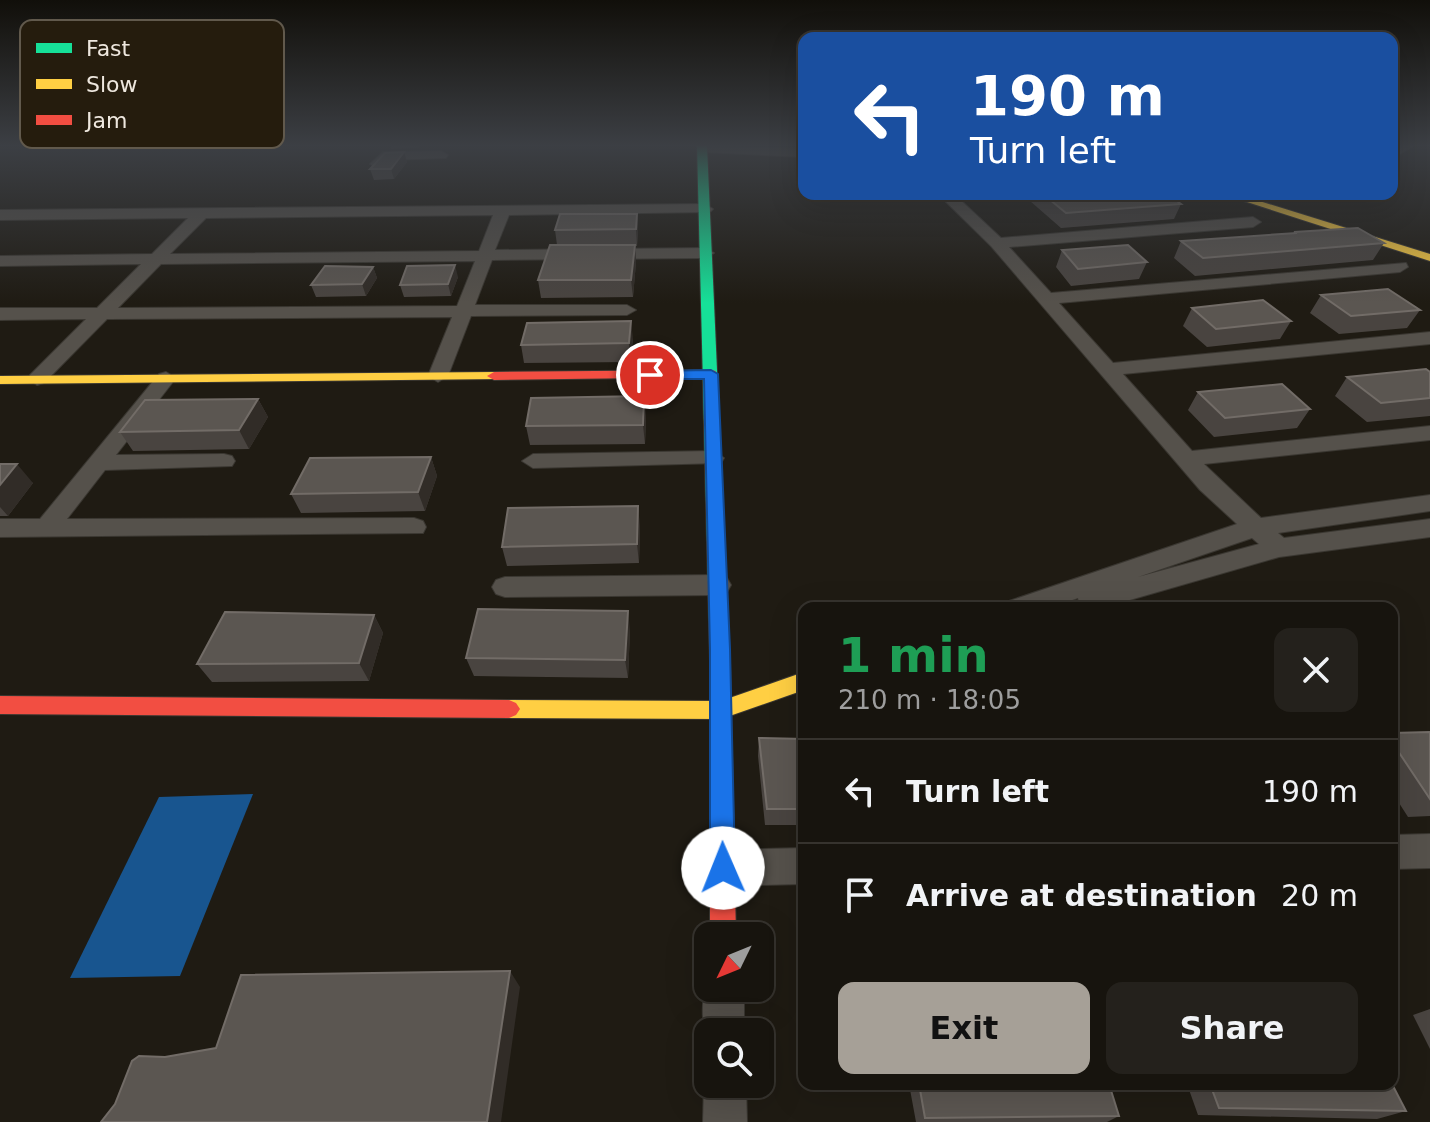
<!DOCTYPE html>
<html lang="en">
<head>
<meta charset="utf-8">
<style>
  :root { --surface:#17140e; --page:#24211c; --text:#f1f3f6; --muted:#9e9e9e; --line:#36332e; --accent:#a6a097 }
  body { margin:0; font-family:"DejaVu Sans",sans-serif; background:var(--page); color:var(--text); height:100vh; display:flex; flex-direction:column; font-size:30px; white-space:nowrap }
  * { box-sizing:border-box; margin:0 }
  p { font-size:26px; color:var(--muted) }
  .icon { flex:none; width:44px; height:44px; fill:none; stroke:currentColor; stroke-width:2; stroke-linecap:round; stroke-linejoin:round }
  .map { position:relative; flex:1; overflow:hidden }
  .drawer { position:absolute; left:798px; top:602px; width:600px; height:488px; display:flex; flex-direction:column; background:var(--surface); border-radius:16px; box-shadow:0 8px 32px #0002,0 0 0 2px var(--line) }
  .drawer>* { flex:none }
  .banner { position:absolute; left:798px; top:32px; width:600px; height:168px; border-radius:16px; box-shadow:0 8px 32px #0002,0 0 0 2px var(--line); background:#1a4fa0; color:#fff; overflow:hidden }
  .needle { width:52px; rotate:227deg }
  .buttons { position:absolute; left:694px; top:922px; display:grid; gap:16px }
  .buttons a { display:grid; place-items:center; width:80px; height:80px; border-radius:16px; background:var(--surface); box-shadow:0 8px 32px #0002,0 0 0 2px var(--line); font-size:40px }
  .pin { position:absolute; display:grid; place-items:center; width:68px; height:68px; color:#fff; margin:-34px; border:4px solid #fff; border-radius:50%; box-shadow:0 2px 8px #0007 }
  .me { position:absolute; width:88px; margin:-44px; rotate:359deg; stroke-linejoin:round; filter:drop-shadow(0 0 6px #0008) }
  .turn { display:flex; align-items:center; gap:28px; height:168px; padding:0 40px; font-size:36px }
  .turn .icon { width:104px; height:104px; stroke-width:2.5 }
  .turn b { display:block; font-size:56px; line-height:68px }
  .round { display:grid; place-items:center; flex:none; width:84px; height:84px; border-radius:16px; background:var(--page) }
  .head { display:flex; align-items:center; justify-content:space-between; height:136px; padding:0 40px }
  h1 { font-size:48px; font-weight:800; line-height:60px; color:#1e9e55 }
  .primary-button { display:flex; gap:16px; margin-top:auto; padding:16px 40px }
  .primary-button a { flex:1; height:92px; border-radius:16px; background:var(--accent); color:#111; font-size:32px; font-weight:800; line-height:92px; text-align:center }
  .primary-button a+a { background:var(--page); color:var(--text) }
  ul { padding:0; list-style:none }
  li { display:flex; align-items:center; gap:24px; height:104px; padding:0 40px; border-top:2px solid var(--line) }
  li div { flex:1 }
  li b { display:block; font-size:30px }
  li em { font-style:normal }
  .map>svg:first-child { display:block }
  .water { fill:#18558f }
  .lines { fill:none; stroke-linecap:round; stroke-linejoin:round }
  .street-casing { stroke:#3a3731; stroke-width:2 }
  .fast-casing { stroke:#3a3731; stroke-width:2 }
  .slow-casing { stroke:#3a3731; stroke-width:2 }
  .jam-casing { stroke:#3a3731; stroke-width:2 }
  .street { fill:#55514b; fill-rule:evenodd }
  .fast { fill:#16e098; fill-rule:evenodd }
  .slow { fill:#ffcf43; fill-rule:evenodd }
  .jam { fill:#f24e42; fill-rule:evenodd }
  .wall { fill:#494440 }
  .shaded-wall { fill:#312c27 }
  .building { fill:#5b5651; stroke:#726c67; stroke-width:2 }
  .route { fill:#1a73e8; stroke:#114b97; stroke-width:2 }
  .key { fill:#251c0d; stroke:#61594c; stroke-width:2 }
  .key-label { font-size:22px; fill:#eee7de }
</style>
</head>
<body>
<div class="map">
<svg width="1430" height="1122" viewBox="0 0 1430 1122">
  <rect width="100%" height="100%" fill="#1f1b13"/>
  <!-- water -->
  <path class="water" d="M253 794 180 976 70 978 159 797Z"/>
  <g class="lines">
    <defs>
      <path id="street" d="M697 146 804 149V157L702 152 697 151Z
        M1397 146H1413L1392 159V149Z
        M441 151 448 155 446 158 387 160 377 168 370 164 383 152Z
        M938 194H954L1001 238 1253 217 1261 222 1253 227 1009 247 1051 293 1406 263 1408 267 1400 272 1059 303 1113 363 1430 332V344L1123 374 1192 451 1430 426V440L1204 464 1261 518 1430 495V511L1278 533 1284 538 1430 519V537L1279 557 1102 608H1080L1078 598 1050 608H1005L1009 601 1237 524 1200 490 991 246ZM1252 538 1259 544 1138 577Z
        M705 204 713 209 710 212 509 215 495 250 706 248 714 253 706 258 492 260 475 305H627L636 310 627 315 471 316 448 376 438 382 428 376 452 317 107 319 44 383 37 385 27 379 30 375 86 319 0 320V308H97L141 264 0 266V256L152 254 188 218 0 220V210ZM493 215 479 251 170 254 206 218ZM475 261 457 306 118 308 161 264Z
        M166 372 176 378 116 455 224 454 232 456 235 461 232 466 105 470 67 519 414 518 423 521 426 527 423 533 0 537V519H40L159 374Z
        M713 451 724 458 721 463 533 468 522 461 533 454Z
        M718 575 727 578 731 585 727 592 718 595 505 597 496 594 492 587 496 580 505 577Z
        M1430 834V868L1392 869V835Z
        M804 848V884L723 886 710 881 705 868 710 855 723 850Z
        M708 979V988H744V1032H708V1042C701 1025 701 996 708 979Z
        M708 1074V1084H746L747 1122H703L704 1084Z"/>
      <path id="fast" d="M697 146H707L730 662 727 668 720 670 713 668 710 662Z"/>
      <path id="slow" d="M1222 194H1237L1430 254V261Z
        M494 372 501 376 499 379 0 384V376Z
        M804 672V690L721 719 509 718 502 715 498 709 502 703 509 700 721 701Z"/>
      <path id="jam" d="M711 370 716 371V377L494 380 487 376 494 372Z
        M720 654 727 656 730 662 736 936H710V662L713 656Z
        M0 696 509 700 516 703 520 709 516 715 509 718 0 714Z"/>
    </defs>
    <!-- street casing -->
    <use href="#street" class="street-casing"/>
    <!-- fast casing -->
    <use href="#fast" class="fast-casing"/>
    <!-- slow casing -->
    <use href="#slow" class="slow-casing"/>
    <!-- jam casing -->
    <use href="#jam" class="jam-casing"/>
    <!-- street -->
    <use href="#street" class="street"/>
    <!-- fast -->
    <use href="#fast" class="fast"/>
    <!-- slow -->
    <use href="#slow" class="slow"/>
    <!-- jam -->
    <use href="#jam" class="jam"/>
  </g>
  <!-- wall -->
  <path class="wall" d="M391 146H419L417 148 391 149Z
    M404 152 407 162 394 179 374 180 370 169Z
    M1022 194H1167L1181 204 1174 219 1061 228Z
    M637 214 638 230 637 246H635L636 262 633 297 541 298 538 280 557 245 555 230Z
    M1294 232 1384 243 1373 260 1195 276 1174 258 1181 241 1293 234Z
    M1062 250 1147 262 1139 279 1071 286 1056 267Z
    M373 267 377 278 366 296 316 297 311 285Z
    M458 277 451 296 404 297 400 285Z
    M1321 295 1420 310 1407 328 1339 334 1310 313Z
    M1192 308 1291 321 1280 339 1207 347 1183 326Z
    M633 339 630 362 524 363 521 345Z
    M1430 372V416L1367 422 1335 396 1347 377Z
    M1198 392 1310 409 1297 428 1214 437 1188 410Z
    M258 399 268 417 249 449 133 451 120 432Z
    M646 415 645 444 530 445 526 426Z
    M431 457 437 476 425 511 301 513 291 494Z
    M0 464 33 483 8 516H0Z
    M640 525 639 563 507 566 502 547Z
    M374 615 383 633 369 681 212 682 197 664Z
    M630 630 628 678 474 676 466 658Z
    M1430 732V816L1408 817 1392 792V733Z
    M759 738 804 739V825H765L758 756Z
    M1430 1009V1049L1413 1015Z
    M909 1084H1109L1119 1116 1107 1122H916Z
    M1187 1084H1392L1406 1111 1377 1119 1198 1115Z"/>
  <!-- shaded-wall -->
  <path class="shaded-wall" d="M404 152 407 162 394 179 391 169Z
    M637 214 638 230 637 246 636 229Z
    M635 245 636 262 633 297 631 280Z
    M455 265 458 277 451 296 448 284Z
    M373 267 377 278 366 296 362 284Z
    M631 321 633 339 630 362 629 343Z
    M644 396 646 415 645 444 643 425Z
    M258 399 268 417 249 449 239 430Z
    M431 457 437 476 425 511 418 492Z
    M17 464 33 483 8 516 0 507V485Z
    M638 506 640 525 639 563 637 544Z
    M628 611 630 630 628 678 625 660Z
    M374 615 383 633 369 681 359 663Z
    M510 971 520 987 501 1122H487Z"/>
  <!-- building -->
  <path class="building" d="M404 152 391 169H370L385 153Z
    M1043 194H1167L1181 204 1066 213Z
    M560 214H637L636 229 555 230Z
    M1358 228 1384 243 1203 258 1181 241 1297 233 1294 232Z
    M550 245H635L631 280H538Z
    M1128 245 1147 262 1078 269 1062 250Z
    M455 265 448 284 400 285 407 266Z
    M325 266 373 267 362 284 311 285Z
    M1388 289 1420 310 1351 316 1321 295Z
    M1263 300 1291 321 1216 329 1192 308Z
    M631 321 629 343 521 345 527 323Z
    M1426 369 1430 372V398L1381 403 1347 377Z
    M1282 384 1310 409 1225 418 1198 392Z
    M644 396 643 425 526 426 531 398Z
    M258 399 239 430 120 432 145 400Z
    M431 457 418 492 291 494 310 458Z
    M0 464H17L0 485Z
    M638 506 637 544 502 547 508 508Z
    M478 609 628 611 625 660 466 658Z
    M225 612 374 615 359 663 197 664Z
    M1430 732V799L1392 742V733Z
    M759 738 804 739V809H767Z
    M510 971 487 1122H101L115 1104 132 1061 139 1056 165 1057 216 1048 241 975Z
    M919 1084H1109L1119 1116 925 1118Z
    M1210 1084H1392L1406 1111 1219 1108Z"/>
  <!-- sky -->
  <linearGradient id="sky" x2="0" y2="1"><stop stop-color="#110f0a"/><stop offset="0.48" stop-color="#3c3f44"/><stop offset="1" stop-color="#3c3f44" stop-opacity="0"/></linearGradient>
  <rect width="1430" height="303" fill="url(#sky)"/>
  <!-- route -->
  <path class="route" d="M711 370 718 374 730 649 735 868 731 877 723 880 714 877 710 868V649L704 379H650L643 375 650 371Z"/>
  <!-- legend -->
  <rect x="20" y="20" width="264" height="128" rx="12" class="key"/>
  <rect x="36" y="43" width="36" height="10" fill="#16e098"/>
  <rect x="36" y="79" width="36" height="10" fill="#ffcf43"/>
  <rect x="36" y="115" width="36" height="10" fill="#f24e42"/>
  <g class="key-label">
    <text x="86" y="56">Fast</text>
    <text x="86" y="92">Slow</text>
    <text x="86" y="128">Jam</text>
  </g>
</svg>
<div class="buttons">
<a><svg class="needle" viewBox="-14 -14 28 28"><path d="M0-13l5 13h-10z" fill="#e53935"/><path d="M0 13l5-13h-10z" fill="#9e9e9e"/></svg></a>
<a><svg class="icon" aria-label="search" viewBox="0 0 24 24"><circle cx="10" cy="10" r="6"/><path d="M15 15l6 6"/></svg></a>
</div>
<div class="pin" style="left:650px;top:375px;background:#d93025"><svg class="icon" aria-label="arrive" viewBox="0 0 24 24"><path d="M6 21V4h12l-3 4 3 4H6"/></svg></div>
<svg class="me" style="left:723px;top:868px" viewBox="-20 -20 40 40"><circle r="19" fill="#fff"/><path d="M0-13L10 11 0 6-10 11z" fill="#1a73e8"/></svg>
<div class="banner">
<div class="turn"><svg class="icon" aria-label="left" viewBox="0 0 24 24"><path d="M17 20v-9H6M10 6l-5 5 5 5"/></svg><div><b>190 m</b>Turn left</div></div>
</div>
<section class="drawer">
<div class="head"><div><h1>1 min</h1><p>210 m · 18:05</p></div><a class="round"><svg class="icon" aria-label="close" viewBox="0 0 24 24"><path d="M6 6l12 12M18 6L6 18"/></svg></a></div>
<ul>
<li><svg class="icon" aria-label="left" viewBox="0 0 24 24"><path d="M17 20v-9H6M10 6l-5 5 5 5"/></svg><div><b>Turn left</b></div><em>190 m</em></li>
<li><svg class="icon" aria-label="arrive" viewBox="0 0 24 24"><path d="M6 21V4h12l-3 4 3 4H6"/></svg><div><b>Arrive at destination</b></div><em>20 m</em></li>
</ul>
<div class="primary-button"><a>Exit</a><a>Share</a></div>
</section>
</div>
</body>
</html>
